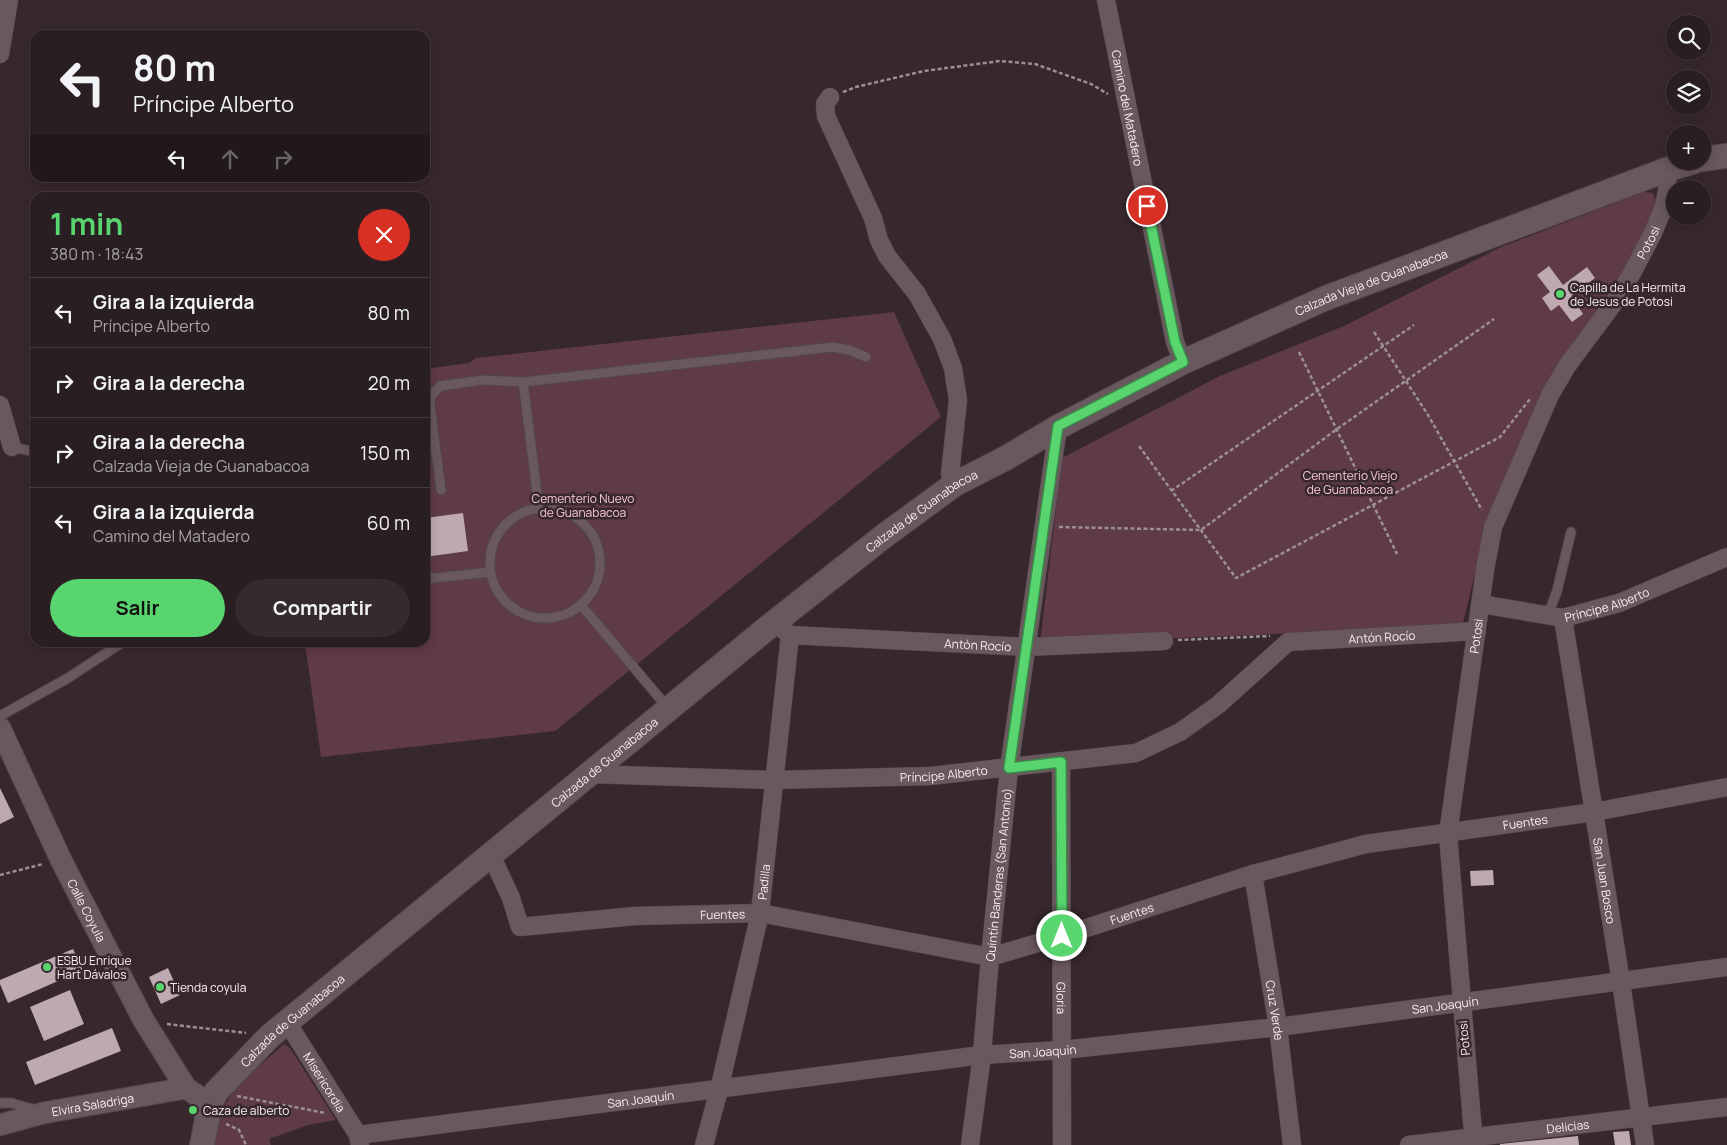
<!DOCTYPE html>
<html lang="es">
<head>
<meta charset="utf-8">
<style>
  :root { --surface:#291e22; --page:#352b2f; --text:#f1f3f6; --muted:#a5a2a5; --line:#453c40; --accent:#59d56f }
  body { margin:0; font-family:Manrope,sans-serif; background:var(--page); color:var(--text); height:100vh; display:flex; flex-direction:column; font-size:19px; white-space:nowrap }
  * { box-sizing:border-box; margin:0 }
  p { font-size:16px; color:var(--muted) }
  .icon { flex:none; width:28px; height:28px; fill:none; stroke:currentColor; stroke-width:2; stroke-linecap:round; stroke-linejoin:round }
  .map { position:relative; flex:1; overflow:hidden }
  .panel { position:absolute; left:30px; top:192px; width:400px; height:455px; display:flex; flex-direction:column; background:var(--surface); border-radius:15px; box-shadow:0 2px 12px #0003,0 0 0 1px var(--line) }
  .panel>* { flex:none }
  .hud { position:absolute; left:30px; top:30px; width:400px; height:152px; border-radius:15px; box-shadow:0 2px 12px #0003,0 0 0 1px var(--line); background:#291e22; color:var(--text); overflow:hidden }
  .buttons { position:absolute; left:1666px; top:15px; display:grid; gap:10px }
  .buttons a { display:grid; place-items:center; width:45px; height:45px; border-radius:50%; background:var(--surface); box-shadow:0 2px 12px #0003,0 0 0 1px var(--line); font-size:25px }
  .pin { position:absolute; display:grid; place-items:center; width:42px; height:42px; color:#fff; margin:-21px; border:2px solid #fff; border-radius:50%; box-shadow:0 1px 5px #0007 }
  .me { position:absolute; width:55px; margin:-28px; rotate:0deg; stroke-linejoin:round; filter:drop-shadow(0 0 4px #0008) }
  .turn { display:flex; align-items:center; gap:18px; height:105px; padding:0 20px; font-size:22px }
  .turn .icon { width:65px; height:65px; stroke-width:2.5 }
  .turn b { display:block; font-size:35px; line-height:42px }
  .lanes { display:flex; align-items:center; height:48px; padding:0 20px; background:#0003; justify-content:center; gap:25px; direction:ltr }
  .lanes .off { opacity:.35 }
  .round { display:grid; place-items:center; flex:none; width:52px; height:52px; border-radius:26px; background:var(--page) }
  .overview { display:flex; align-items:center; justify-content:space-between; height:85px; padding:0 20px }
  h1 { font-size:30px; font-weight:700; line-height:38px; color:var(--accent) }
  .cta { display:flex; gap:10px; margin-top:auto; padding:10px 20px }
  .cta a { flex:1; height:58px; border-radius:30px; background:var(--accent); color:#111; font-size:20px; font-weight:700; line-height:58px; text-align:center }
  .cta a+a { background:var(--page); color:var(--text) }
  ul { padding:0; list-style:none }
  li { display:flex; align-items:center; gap:15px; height:70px; padding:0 20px; border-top:1px solid var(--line) }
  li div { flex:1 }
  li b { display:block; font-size:19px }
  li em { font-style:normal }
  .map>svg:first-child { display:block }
  .green { fill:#5f3a47 }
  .building { fill:#bda9af }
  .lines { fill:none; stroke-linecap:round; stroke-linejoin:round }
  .service-casing { stroke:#52464a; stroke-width:11 }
  .minor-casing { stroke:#52464a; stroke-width:19 }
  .tertiary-casing { stroke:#52464a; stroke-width:23 }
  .secondary-casing { stroke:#52464a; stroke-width:26 }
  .path { stroke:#9d9094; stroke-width:2.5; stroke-dasharray:4 2.5; stroke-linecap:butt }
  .service { stroke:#69585d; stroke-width:9 }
  .minor { stroke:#69585d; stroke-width:18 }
  .tertiary { stroke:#69585d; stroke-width:21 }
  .secondary { stroke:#69585d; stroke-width:24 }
  .route-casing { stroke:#3a8a48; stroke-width:12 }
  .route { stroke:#59d56f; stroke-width:9 }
  .poi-dot { fill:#59d56f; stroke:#37282d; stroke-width:2 }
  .labels { text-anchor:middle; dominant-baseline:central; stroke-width:5; stroke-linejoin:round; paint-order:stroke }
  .street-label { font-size:12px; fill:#f8edf0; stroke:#37282d }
  .poi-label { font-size:12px; fill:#f8edf0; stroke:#37282d; text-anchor:start }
  .park-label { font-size:12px; fill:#f9c6d7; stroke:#37282d }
</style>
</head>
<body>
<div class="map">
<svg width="1727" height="1145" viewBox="0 0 1727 1145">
  <rect width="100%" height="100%" fill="#37282d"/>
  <!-- green -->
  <path class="green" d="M1644 192 1652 193C1658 199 1656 205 1654 213L1620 279 1556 369 1490 525 1475 573 1463 623 1257 635 1040 643 1062 458 1220 376 1344 326 1501 247Z
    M894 312 941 417 555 731 321 757 305 643 425 642V369L469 363 476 358Z
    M284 1044 290 1048 336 1120 308 1125 269 1139 271 1145H213L223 1107 239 1084Z"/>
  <!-- building -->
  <path class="building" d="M1549 266 1563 285 1587 267 1595 278 1571 296 1583 314 1572 322 1559 305 1551 311 1542 298 1550 292 1537 275Z
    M463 513 468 551 425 557V518Z
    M0 788 14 817 0 824Z
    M1493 870 1494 885 1471 886 1470 871Z
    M73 949 83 970 8 1003 0 984V980Z
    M168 968 180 995 161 1004 149 977Z
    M70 990 84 1024 44 1041 30 1007Z
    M112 1028 121 1051 35 1085 26 1062Z
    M1629 1131 1631 1145H1615L1613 1132Z
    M1578 1136 1579 1145H1500V1144Z"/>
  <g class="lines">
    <defs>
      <path id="service" d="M12 447 35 452
        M441 490 430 405 431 396 440 386 483 380 523 382
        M490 563a55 55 0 1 1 110 0a55 55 0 1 1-110 0Z
        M539 508 523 382 833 347 849 350 866 357
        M425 579 490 572
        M581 605 668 708
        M1548 615 1557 591 1571 532
        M0 716 68 678 123 642
        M0 1103H11L36 1110"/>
      <g id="minor">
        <path id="s1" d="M1106 0 1175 342 1183 362"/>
        <path d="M0 54 9 0"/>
        <path d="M830 97 825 104 826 116 873 218 879 240 887 256 917 294 942 339 953 368 958 400 950 474 955 484"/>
        <path d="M0 405 12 447"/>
        <path id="s2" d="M1481 604 1563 618 1619 603 1727 557"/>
        <path id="s3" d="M1563 618 1621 982 1645 1145"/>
        <path id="s4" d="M790 635 1026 647 1164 641"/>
        <path id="s5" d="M1061 762 1062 1145"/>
        <path id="s6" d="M590 774 774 780 930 776 1136 753 1180 732 1218 705 1288 642 1477 631"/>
        <path id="s7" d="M491 855 511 898 520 927 635 916 760 913 990 957 1062 936 1253 874 1366 844 1594 812 1727 787"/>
        <path id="s8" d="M1253 874 1278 1027 1292 1145"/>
        <path id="s9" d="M287 1022 358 1135 360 1145"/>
        <path id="s10" d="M358 1135 982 1055 1062 1050 1278 1027 1727 967"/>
        <path id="s11" d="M704 1145 719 1090 760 913 790 635 774 622"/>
        <path id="s12" d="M970 1145 982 1055 990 957 1009 768 1058 427"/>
        <path id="s13" d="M1409 1145 1727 1107"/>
        <path id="s14" d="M1474 1145 1448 834 1485 570 1493 527 1550 395 1567 366 1613 304 1632 273 1653 233 1664 206 1668 186 1666 170"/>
      </g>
      <g id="tertiary">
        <path id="s15" d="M0 728 61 860 144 1021 186 1088 210 1104"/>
        <path id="s16" d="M0 1125 43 1113 186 1088"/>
      </g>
      <g id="secondary">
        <path d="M1702 159 1727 156"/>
        <path id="s17" d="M202 1145 210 1104 216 1092 270 1036 766 629 884 536 955 484 1006 458 1058 427 1183 362 1326 298 1666 170 1695 161"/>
      </g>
    </defs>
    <!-- service casing -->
    <use href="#service" class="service-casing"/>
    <!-- minor casing -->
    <use href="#minor" class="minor-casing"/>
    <!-- tertiary casing -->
    <use href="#tertiary" class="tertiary-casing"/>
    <!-- secondary casing -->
    <use href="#secondary" class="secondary-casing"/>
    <!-- path -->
    <path class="path" d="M843 92 856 87 924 71 1000 61 1035 64 1091 84 1108 94
      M1374 332 1428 415 1482 510
      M1299 352 1397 554
      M1139 446 1236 578 1500 437 1530 399
      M1171 491 1414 325
      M1059 527 1201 530 1337 429 1494 319
      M1178 640 1270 636
      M0 875 43 864
      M167 1024 246 1033
      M237 1096 325 1113
      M226 1124 239 1130 246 1145"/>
    <!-- service -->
    <use href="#service" class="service"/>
    <!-- minor -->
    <use href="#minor" class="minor"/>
    <!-- tertiary -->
    <use href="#tertiary" class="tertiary"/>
    <!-- secondary -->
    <use href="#secondary" class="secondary"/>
  </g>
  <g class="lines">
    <defs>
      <path id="route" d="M1062 936 1061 762 1009 768 1058 426 1183 362 1175 342 1147 206"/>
    </defs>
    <!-- route casing -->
    <use href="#route" class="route-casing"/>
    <!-- route -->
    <use href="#route" class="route"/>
  </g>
  <!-- markers -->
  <g class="poi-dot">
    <circle cx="1560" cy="294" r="5"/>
    <circle cx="47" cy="967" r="5"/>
    <circle cx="160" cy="987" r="5"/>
    <circle cx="193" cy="1110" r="5"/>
  </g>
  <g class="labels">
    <!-- street labels -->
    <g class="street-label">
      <text stroke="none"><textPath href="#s1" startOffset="110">Camino del Matadero</textPath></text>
      <text stroke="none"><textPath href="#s14" startOffset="948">Potosi</textPath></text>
      <text stroke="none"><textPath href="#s17" startOffset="1476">Calzada Vieja de Guanabacoa</textPath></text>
      <text stroke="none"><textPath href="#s17" startOffset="970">Calzada de Guanabacoa</textPath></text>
      <text stroke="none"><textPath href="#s2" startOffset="129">Príncipe Alberto</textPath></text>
      <text stroke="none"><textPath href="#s14" startOffset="512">Potosi</textPath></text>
      <text stroke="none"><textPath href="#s6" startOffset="831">Antón Rocío</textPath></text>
      <text stroke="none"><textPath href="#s4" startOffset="188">Antón Rocío</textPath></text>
      <text stroke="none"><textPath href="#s17" startOffset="565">Calzada de Guanabacoa</textPath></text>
      <text stroke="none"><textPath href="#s6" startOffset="354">Príncipe Alberto</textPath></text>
      <text stroke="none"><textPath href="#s7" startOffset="1106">Fuentes</textPath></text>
      <text stroke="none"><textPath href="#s12" startOffset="272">Quintín Banderas (San Antonio)</textPath></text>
      <text stroke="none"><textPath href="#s3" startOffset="266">San Juan Bosco</textPath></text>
      <text stroke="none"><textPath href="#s11" startOffset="270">Padilla</textPath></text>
      <text stroke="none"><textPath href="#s15" startOffset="202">Calle Coyula</textPath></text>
      <text stroke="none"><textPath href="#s7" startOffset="701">Fuentes</textPath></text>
      <text stroke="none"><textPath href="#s7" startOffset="281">Fuentes</textPath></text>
      <text stroke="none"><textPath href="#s5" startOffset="236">Gloria</textPath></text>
      <text stroke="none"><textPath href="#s10" startOffset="1095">San Joaquín</textPath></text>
      <text stroke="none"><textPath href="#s8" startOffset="138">Cruz Verde</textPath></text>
      <text stroke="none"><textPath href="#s17" startOffset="160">Calzada de Guanabacoa</textPath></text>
      <text transform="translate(1464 1038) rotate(-95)">Potosi</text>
      <text stroke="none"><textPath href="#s10" startOffset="690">San Joaquín</textPath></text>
      <text stroke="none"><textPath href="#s9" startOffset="71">Misericordia</textPath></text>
      <text stroke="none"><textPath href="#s10" startOffset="285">San Joaquín</textPath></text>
      <text stroke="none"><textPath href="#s16" startOffset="95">Elvira Saladriga</textPath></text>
      <text stroke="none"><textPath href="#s13" startOffset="160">Delicias</textPath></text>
    </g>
    <!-- poi labels -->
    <g class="poi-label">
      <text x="1570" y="287">Capilla de La Hermita<tspan x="1570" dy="14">de Jesus de Potosi</tspan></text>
      <text x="57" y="960">ESBU Enrique<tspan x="57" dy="14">Hart Dávalos</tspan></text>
      <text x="170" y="987">Tienda coyula</text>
      <text x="203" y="1110">Caza de alberto</text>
    </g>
    <!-- park labels -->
    <g class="park-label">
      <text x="1350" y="475">Cementerio Viejo<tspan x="1350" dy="14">de Guanabacoa</tspan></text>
      <text x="583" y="498">Cementerio Nuevo<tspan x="583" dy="14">de Guanabacoa</tspan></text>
    </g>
  </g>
</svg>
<div class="buttons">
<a><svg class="icon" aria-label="search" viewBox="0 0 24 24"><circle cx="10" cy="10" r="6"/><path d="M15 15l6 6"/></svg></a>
<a><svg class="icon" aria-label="layers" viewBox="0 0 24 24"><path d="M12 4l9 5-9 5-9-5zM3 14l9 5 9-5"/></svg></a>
<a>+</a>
<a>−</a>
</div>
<div class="pin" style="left:1147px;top:206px;background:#d93025"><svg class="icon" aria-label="arrive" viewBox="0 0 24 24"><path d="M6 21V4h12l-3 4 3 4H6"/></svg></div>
<svg class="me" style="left:1062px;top:936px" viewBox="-20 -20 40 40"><circle r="17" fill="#59d56f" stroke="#fff" stroke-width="3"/><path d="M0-11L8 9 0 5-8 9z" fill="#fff"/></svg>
<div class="hud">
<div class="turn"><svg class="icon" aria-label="left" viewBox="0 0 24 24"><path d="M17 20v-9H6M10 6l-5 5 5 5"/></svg><div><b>80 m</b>Príncipe Alberto</div></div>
<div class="lanes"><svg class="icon" aria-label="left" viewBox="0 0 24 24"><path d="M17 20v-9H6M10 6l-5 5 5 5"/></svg><svg class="icon off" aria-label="ahead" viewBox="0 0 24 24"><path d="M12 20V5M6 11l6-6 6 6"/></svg><svg class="icon off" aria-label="right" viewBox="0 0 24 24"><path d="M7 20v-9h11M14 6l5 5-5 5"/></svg></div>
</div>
<section class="panel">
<div class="overview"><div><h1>1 min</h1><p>380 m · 18:43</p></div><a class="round" style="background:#d93025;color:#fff"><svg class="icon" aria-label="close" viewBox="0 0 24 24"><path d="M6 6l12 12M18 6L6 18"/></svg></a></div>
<ul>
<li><svg class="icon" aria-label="left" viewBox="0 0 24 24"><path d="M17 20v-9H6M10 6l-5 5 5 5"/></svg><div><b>Gira a la izquierda</b><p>Príncipe Alberto</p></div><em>80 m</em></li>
<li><svg class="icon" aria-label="right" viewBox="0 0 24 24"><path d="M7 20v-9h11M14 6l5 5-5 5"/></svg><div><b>Gira a la derecha</b></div><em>20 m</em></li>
<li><svg class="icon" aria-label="right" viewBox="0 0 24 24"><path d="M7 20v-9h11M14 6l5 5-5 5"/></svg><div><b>Gira a la derecha</b><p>Calzada Vieja de Guanabacoa</p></div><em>150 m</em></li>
<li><svg class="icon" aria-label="left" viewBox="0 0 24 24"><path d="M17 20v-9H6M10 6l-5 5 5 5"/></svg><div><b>Gira a la izquierda</b><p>Camino del Matadero</p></div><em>60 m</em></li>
</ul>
<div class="cta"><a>Salir</a><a>Compartir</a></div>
</section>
</div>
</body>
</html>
